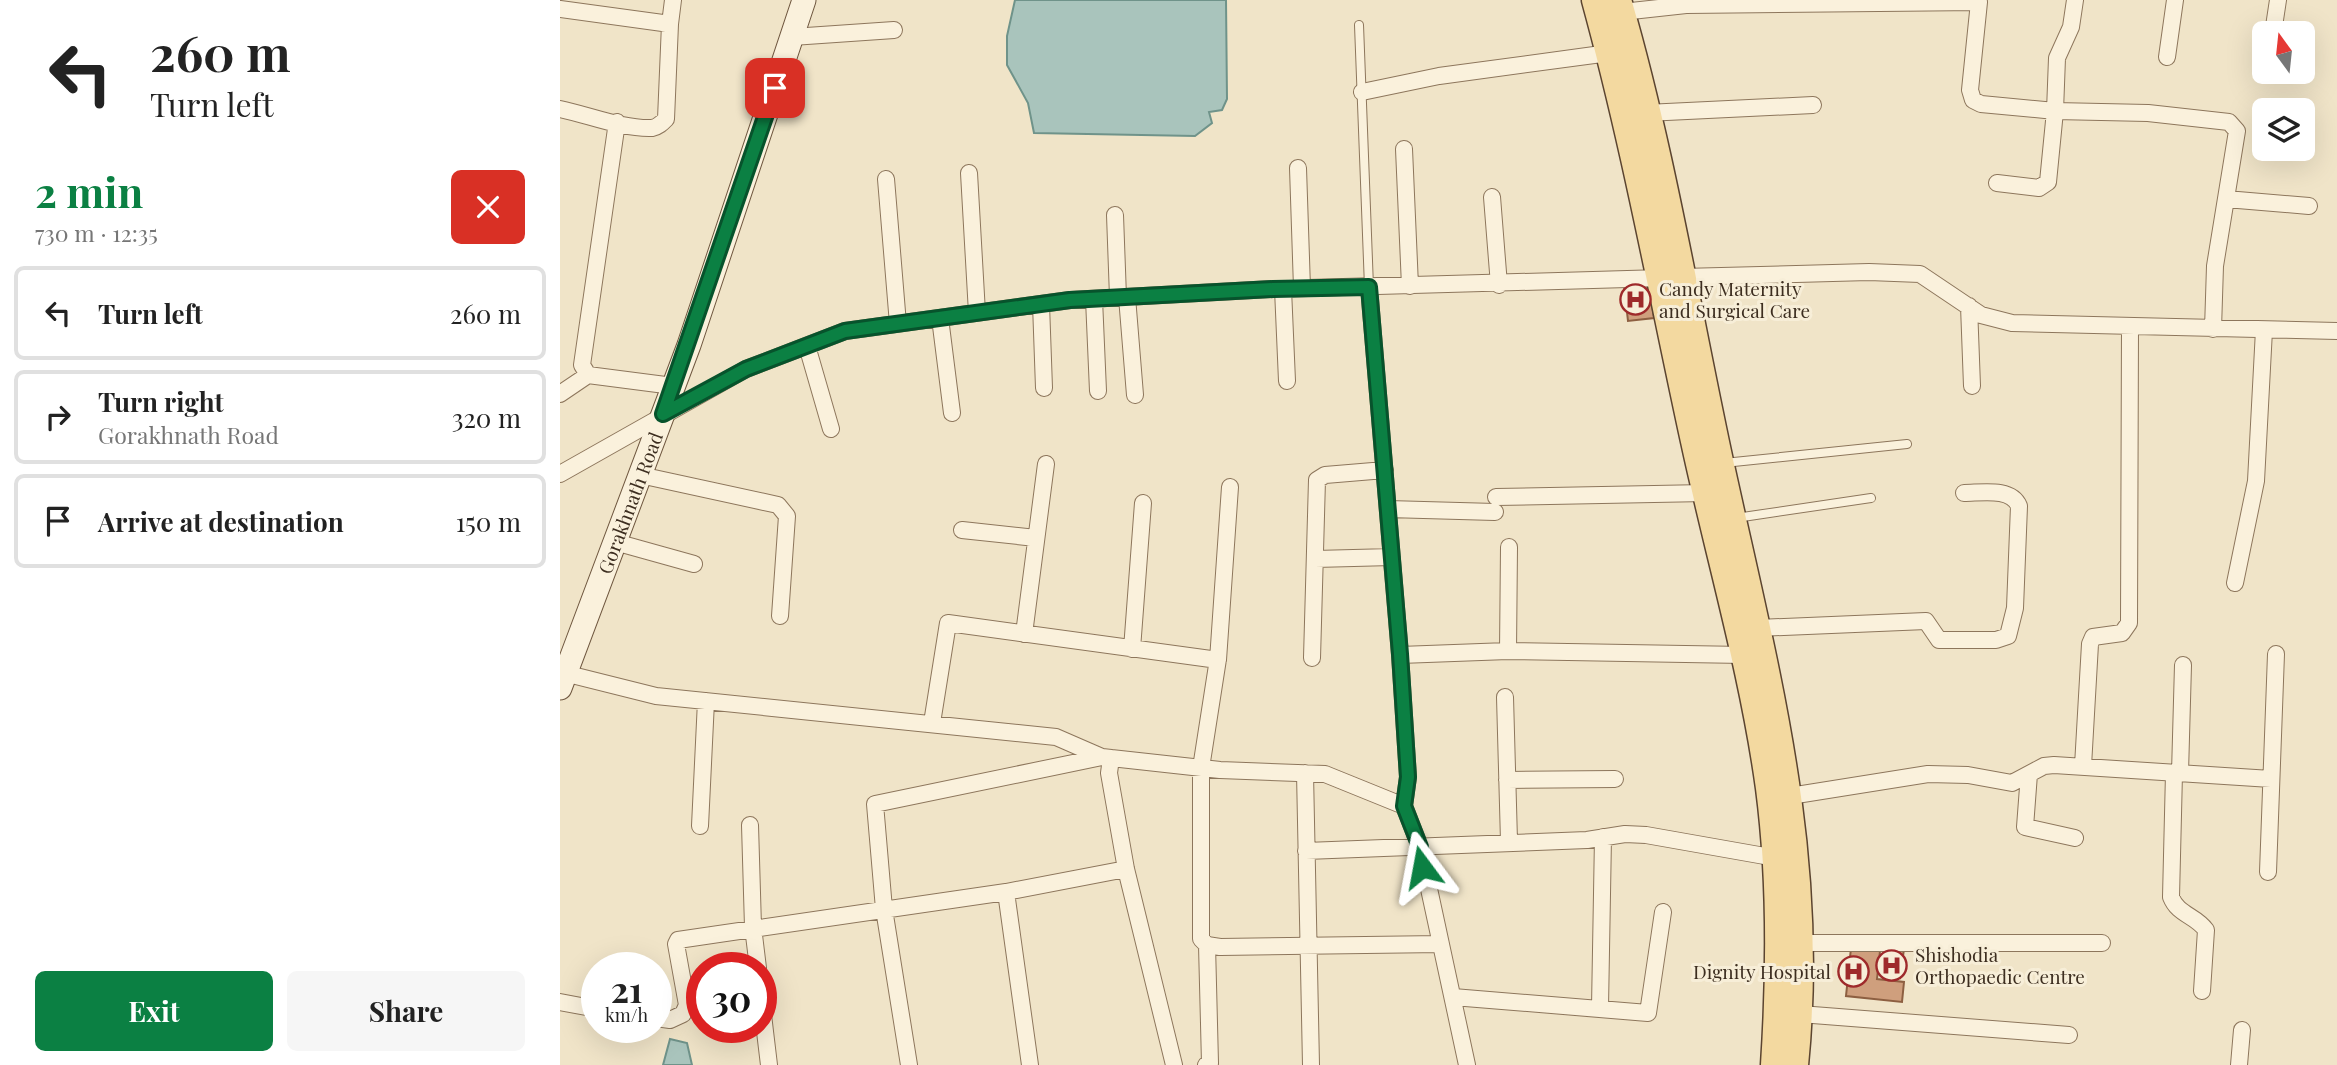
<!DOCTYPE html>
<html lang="en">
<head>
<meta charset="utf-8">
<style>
  :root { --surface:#fff; --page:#f6f6f6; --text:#222; --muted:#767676; --line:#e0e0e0; --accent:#0b8043 }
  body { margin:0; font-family:"Playfair Display",serif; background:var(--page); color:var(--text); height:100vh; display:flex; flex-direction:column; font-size:26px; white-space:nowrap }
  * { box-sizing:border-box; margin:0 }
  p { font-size:23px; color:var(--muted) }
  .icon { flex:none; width:38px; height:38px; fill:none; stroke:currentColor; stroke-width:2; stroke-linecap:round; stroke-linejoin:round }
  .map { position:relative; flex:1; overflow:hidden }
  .drawer { display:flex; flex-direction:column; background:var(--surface); width:560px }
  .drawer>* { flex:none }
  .top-card { background:#fff; color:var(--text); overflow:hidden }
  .needle { width:46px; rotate:345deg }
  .controls { position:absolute; left:1692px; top:21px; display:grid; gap:14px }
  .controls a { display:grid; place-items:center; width:63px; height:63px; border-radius:10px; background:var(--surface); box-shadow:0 7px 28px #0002; font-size:35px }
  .speed { position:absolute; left:21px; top:952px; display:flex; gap:14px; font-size:35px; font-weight:700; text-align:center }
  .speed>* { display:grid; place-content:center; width:91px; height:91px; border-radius:50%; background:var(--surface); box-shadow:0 7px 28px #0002; line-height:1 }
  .speed small { font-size:18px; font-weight:400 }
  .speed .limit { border:10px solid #d22; background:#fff; color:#111 }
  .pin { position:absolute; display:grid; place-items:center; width:60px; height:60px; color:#fff; margin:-30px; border-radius:14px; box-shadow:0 4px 10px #0006 }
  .me { position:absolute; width:77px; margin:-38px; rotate:347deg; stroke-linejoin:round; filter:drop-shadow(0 0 5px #0008) }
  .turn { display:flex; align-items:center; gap:24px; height:147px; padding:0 35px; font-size:32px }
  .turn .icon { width:91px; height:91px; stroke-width:2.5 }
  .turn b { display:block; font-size:49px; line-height:60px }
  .round { display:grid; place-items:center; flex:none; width:74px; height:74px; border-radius:10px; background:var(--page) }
  .summary { display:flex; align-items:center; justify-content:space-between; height:119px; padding:0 35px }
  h1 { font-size:42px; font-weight:700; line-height:52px; color:var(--accent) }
  .primary-button { display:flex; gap:14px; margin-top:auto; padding:14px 35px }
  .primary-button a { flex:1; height:80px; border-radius:10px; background:var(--accent); color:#fff; font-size:28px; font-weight:700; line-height:80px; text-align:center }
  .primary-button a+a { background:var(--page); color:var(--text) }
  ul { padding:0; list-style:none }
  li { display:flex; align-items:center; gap:21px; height:94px; margin:0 14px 10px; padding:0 21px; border:4px solid var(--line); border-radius:10px }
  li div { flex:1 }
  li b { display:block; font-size:26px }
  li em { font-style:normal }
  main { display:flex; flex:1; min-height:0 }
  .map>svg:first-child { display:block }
  .water { fill:#a9c4bc; stroke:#6f938a; stroke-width:2 }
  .building { fill:#cf9f7d; stroke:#8d5f41; stroke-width:2 }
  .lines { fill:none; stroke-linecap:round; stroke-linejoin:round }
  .service-casing { stroke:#8d765c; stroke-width:10 }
  .minor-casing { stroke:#8d765c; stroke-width:18 }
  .secondary-casing { stroke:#6f573f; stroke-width:25 }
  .primary-casing { stroke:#5b4430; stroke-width:29 }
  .service { stroke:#faf1dc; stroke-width:8 }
  .minor { stroke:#faf1dc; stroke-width:16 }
  .secondary { stroke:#faf1dc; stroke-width:23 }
  .primary { stroke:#f3d9a0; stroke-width:26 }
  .route-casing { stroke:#07532c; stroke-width:18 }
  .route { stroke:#0b8043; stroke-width:12 }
  .labels { text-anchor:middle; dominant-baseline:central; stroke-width:6; stroke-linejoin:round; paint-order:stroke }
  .poi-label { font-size:19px; fill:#3d2e20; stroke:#f7eed8; text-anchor:start }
  .street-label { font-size:19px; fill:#3d2e20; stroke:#f7eed8 }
</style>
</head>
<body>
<main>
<section class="drawer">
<div class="top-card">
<div class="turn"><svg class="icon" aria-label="left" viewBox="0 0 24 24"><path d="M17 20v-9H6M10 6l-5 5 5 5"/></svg><div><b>260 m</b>Turn left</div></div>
</div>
<div class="summary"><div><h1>2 min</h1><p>730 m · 12:35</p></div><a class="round" style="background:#d93025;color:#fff"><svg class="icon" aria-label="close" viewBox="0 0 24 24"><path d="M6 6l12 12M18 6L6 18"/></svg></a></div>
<ul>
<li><svg class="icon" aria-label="left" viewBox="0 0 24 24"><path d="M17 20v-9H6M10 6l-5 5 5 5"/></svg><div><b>Turn left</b></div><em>260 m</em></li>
<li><svg class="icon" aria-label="right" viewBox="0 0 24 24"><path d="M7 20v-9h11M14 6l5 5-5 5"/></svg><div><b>Turn right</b><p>Gorakhnath Road</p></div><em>320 m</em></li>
<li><svg class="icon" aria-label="arrive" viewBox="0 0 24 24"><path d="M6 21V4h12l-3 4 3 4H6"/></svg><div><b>Arrive at destination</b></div><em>150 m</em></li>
</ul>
<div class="primary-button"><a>Exit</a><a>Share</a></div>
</section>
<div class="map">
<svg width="1777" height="1065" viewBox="0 0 1777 1065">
  <rect width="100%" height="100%" fill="#f0e4c8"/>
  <!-- water -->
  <path class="water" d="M455 0H666L667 99 662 110 649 112 652 123 635 136 474 133 468 103 447 65V36Z
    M110 1039 127 1043 132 1065H103Z"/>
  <!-- building -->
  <path class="building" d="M1089 283 1094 318 1068 321 1064 286Z
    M1325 947 1344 949 1340 978 1322 975Z
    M1291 948 1320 951 1317 979 1344 982 1342 1002 1286 996Z"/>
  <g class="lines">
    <defs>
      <path id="service" d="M799 25 809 287
        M1164 463 1347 444
        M1176 518 1311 498"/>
      <path id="minor" d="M1515 0 1511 27 1497 58 1495 111 1588 113 1669 122 1677 131 1655 266 1653 329
        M0 9 110 24 113 0
        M1062 12 1126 5 1419 2 1410 90 1413 100 1421 104 1495 111 1488 182 1479 188 1437 183
        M1713 33 1718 0
        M232 37 334 30
        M1607 57 1615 0
        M802 92 879 76 1049 53
        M0 109C29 115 62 129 92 128 98 127 102 123 106 119L110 24
        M1086 113 1253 105
        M57 122 22 365 28 375 113 386
        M844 149 850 286
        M738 168 742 288
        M409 173 417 313
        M326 179 338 324
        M932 197 939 285
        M1666 199 1749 206
        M555 215 558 297
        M1122 277 1309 272 1360 274 1421 315 1452 323 1777 331
        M809 287 840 655 848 777 844 806
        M723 289 727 381
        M567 297 575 395
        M534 299 538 391
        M481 304 484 388
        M1409 306 1412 386
        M380 318 392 413
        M247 346 271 429
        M0 394 28 375
        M0 474 186 369 285 331 510 300 713 289 1102 278
        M80 475 218 505 227 516 220 616
        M936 497 1146 493
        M828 509 935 512
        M402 530 476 538
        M55 542 134 564
        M755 559 832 557
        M1675 583 1696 481 1704 330
        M1198 628 1366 621 1379 640H1436L1448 636 1455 608 1459 506C1451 487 1421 493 1404 493
        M464 634 486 464
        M572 649 583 503
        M948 651 949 547
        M840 655 948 651 1184 655
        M752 658 757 480 765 475 825 470
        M658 659 641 768V939L647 945 660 947 881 944
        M0 672 96 696 496 737 542 757 660 770 765 774 844 806 860 847 907 1065
        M945 697 949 841
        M372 723 388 623 658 660 670 487
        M551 758 549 773 566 869 614 1065
        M1523 766 1530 644 1533 637 1562 633 1569 623 1570 327
        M745 773 751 1065
        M1614 773 1611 897C1618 915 1635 915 1646 930L1642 991
        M1620 773 1623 665
        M1469 774 1465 827 1515 838
        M947 780 1055 779
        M1230 796 1368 774 1408 775 1452 783 1484 766 1494 765 1711 779
        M190 825 193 927 198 968
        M140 826 146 701
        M746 851 1027 840 1065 834 1086 835 1216 858
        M1708 872 1716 654
        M446 892 566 869
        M1242 943H1542
        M893 997 1088 1013 1103 912
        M201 998 209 1065
        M0 1002 37 1009
        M1040 1007 1043 837
        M1240 1014 1509 1035
        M96 1018 110 1020 123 1014 127 1005 116 944 118 940 446 892 470 1065
        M349 1065 324 909 315 804 542 757
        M646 1065 650 1063 647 945
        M1679 1065 1682 1030"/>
      <g id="secondary">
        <path id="s1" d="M0 688 129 345 244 0"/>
      </g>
      <path id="primary" d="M1035 0C1075 146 1102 294 1134 441 1159 557 1193 671 1209 788 1221 880 1220 972 1214 1065
        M1058 0C1101 148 1126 302 1158 452 1203 662 1257 847 1235 1065"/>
    </defs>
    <!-- service casing -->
    <use href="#service" class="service-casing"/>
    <!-- minor casing -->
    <use href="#minor" class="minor-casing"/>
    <!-- secondary casing -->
    <use href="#secondary" class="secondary-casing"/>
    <!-- primary casing -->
    <use href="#primary" class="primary-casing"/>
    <!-- service -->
    <use href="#service" class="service"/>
    <!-- minor -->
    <use href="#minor" class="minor"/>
    <!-- secondary -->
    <use href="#secondary" class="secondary"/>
    <!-- primary -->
    <use href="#primary" class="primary"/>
  </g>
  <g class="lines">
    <defs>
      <path id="route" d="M215 88 103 414 186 369 285 331 510 300 713 289 809 287 840 654 848 777 844 806 860 847 862 867"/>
    </defs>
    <!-- route casing -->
    <use href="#route" class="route-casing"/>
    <!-- route -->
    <use href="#route" class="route"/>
  </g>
  <!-- icons -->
  <defs>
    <symbol id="hospital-ring" viewBox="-11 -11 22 22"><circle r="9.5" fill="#f7eed8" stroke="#9e2a2b" stroke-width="1.5"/><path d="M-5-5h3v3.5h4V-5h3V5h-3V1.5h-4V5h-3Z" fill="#9e2a2b"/></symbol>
  </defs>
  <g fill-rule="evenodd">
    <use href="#hospital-ring" x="1058" y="282" width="35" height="35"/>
    <use href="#hospital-ring" x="1314" y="948" width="35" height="35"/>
    <use href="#hospital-ring" x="1276" y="954" width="35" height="35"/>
  </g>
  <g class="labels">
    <!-- poi labels -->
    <g class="poi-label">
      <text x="1099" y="288">Candy Maternity<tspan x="1099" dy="22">and Surgical Care</tspan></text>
      <text x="1355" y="954">Shishodia<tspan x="1355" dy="22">Orthopaedic Centre</tspan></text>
      <text x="1271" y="971" text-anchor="end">Dignity Hospital</text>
    </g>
    <!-- street labels -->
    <g class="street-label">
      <text stroke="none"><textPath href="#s1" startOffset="198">Gorakhnath Road</textPath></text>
    </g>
  </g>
</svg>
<div class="controls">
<a><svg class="needle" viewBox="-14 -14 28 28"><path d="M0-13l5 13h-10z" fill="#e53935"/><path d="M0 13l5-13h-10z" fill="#767676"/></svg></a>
<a><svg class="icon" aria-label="layers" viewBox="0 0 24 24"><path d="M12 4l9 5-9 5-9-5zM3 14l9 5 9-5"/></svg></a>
</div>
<div class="speed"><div>21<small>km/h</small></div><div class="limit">30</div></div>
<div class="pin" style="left:215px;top:88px;background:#d93025"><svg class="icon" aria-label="arrive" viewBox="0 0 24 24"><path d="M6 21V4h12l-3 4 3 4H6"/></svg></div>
<svg class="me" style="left:862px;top:867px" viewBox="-20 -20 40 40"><path d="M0-17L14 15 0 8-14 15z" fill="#0b8043" stroke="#fff" stroke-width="4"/></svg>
</div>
</main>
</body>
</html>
